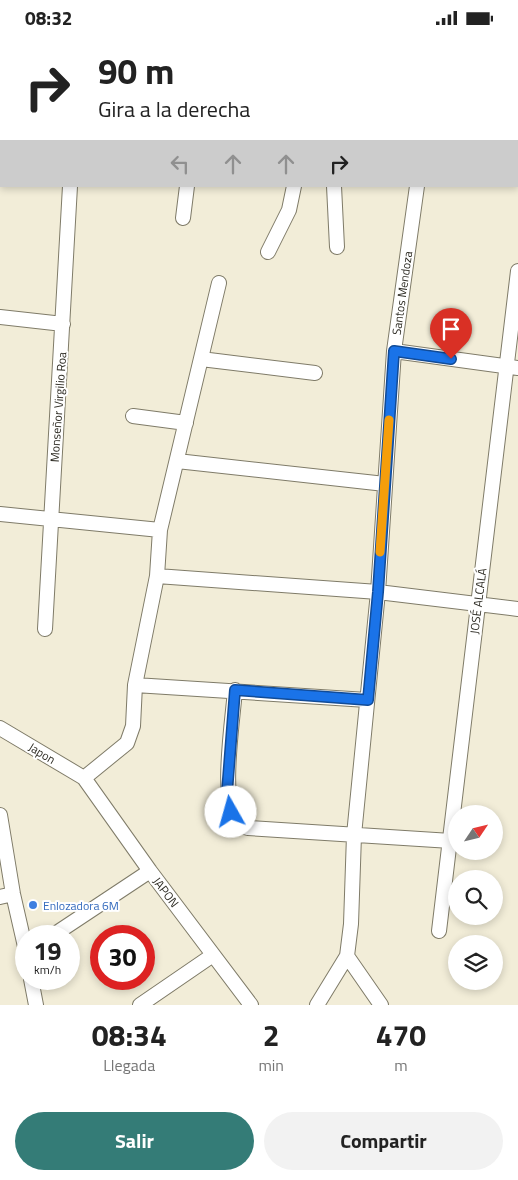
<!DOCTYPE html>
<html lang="es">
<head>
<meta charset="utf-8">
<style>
  :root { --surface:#fff; --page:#f2f2f2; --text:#222; --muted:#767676; --accent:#347c77 }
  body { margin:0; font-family:"Titillium Web",sans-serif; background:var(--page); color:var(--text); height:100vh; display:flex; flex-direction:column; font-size:19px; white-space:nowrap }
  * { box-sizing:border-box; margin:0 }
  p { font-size:16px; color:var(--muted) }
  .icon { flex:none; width:28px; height:28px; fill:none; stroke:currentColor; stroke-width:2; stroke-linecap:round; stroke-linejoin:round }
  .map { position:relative; height:970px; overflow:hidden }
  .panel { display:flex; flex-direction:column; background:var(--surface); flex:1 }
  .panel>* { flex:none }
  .hud { position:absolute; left:0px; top:0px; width:519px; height:152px; box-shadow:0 2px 8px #0003; background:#fff; color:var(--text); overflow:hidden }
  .needle { width:32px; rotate:55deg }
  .controls { position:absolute; left:448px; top:770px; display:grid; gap:10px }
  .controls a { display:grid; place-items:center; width:55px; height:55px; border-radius:50%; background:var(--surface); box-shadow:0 2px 8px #0003; font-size:25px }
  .speed { position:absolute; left:15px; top:890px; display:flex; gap:10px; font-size:25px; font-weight:700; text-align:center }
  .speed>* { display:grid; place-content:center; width:65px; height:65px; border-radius:50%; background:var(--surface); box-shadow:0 2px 8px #0003; line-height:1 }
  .speed small { font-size:12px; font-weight:400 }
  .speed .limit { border:8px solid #d22; background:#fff; color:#111 }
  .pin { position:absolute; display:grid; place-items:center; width:42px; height:42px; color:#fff; margin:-51px -21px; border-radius:50% 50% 50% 0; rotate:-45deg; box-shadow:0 0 5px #0007 }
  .pin .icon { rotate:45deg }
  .me { position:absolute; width:55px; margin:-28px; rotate:353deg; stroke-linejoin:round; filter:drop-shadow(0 0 4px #0008) }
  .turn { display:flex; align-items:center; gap:18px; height:105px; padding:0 15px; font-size:22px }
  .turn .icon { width:65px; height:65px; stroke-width:2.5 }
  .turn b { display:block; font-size:35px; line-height:42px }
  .lanes { display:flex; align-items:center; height:48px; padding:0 15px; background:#0003; justify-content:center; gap:25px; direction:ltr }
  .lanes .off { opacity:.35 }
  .eta { display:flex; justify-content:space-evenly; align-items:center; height:85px; text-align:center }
  .eta b { font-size:30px; font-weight:700; line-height:35px }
  .cta { display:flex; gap:10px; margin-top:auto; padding:10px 15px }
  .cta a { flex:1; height:58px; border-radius:30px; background:var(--accent); color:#fff; font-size:20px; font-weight:700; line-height:58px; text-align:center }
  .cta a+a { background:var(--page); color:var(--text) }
  .status { display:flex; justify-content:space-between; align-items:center; height:35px; padding:0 25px; background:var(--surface); direction:ltr }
  .status svg { height:14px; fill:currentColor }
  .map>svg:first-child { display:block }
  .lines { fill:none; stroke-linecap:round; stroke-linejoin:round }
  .minor-casing { stroke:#7f7b68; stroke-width:16 }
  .minor { stroke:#fff; stroke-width:14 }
  .route-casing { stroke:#114b97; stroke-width:12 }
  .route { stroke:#1a73e8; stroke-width:9 }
  .slow { stroke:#f59e0b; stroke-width:9 }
  .shop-dot { fill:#3f7fe0; stroke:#fff; stroke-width:2 }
  .labels { text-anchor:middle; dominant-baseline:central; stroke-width:4; stroke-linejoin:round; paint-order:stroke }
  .street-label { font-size:12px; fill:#2e2c24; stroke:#fff }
  .shop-label { font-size:12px; fill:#366cbe; stroke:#fff; text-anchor:start }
</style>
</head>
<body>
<div class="status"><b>08:32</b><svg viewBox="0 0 49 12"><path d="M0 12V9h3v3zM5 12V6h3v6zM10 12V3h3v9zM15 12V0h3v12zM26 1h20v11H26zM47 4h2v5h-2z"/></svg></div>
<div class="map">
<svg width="518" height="970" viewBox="0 0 518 970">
  <rect width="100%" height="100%" fill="#f2edd8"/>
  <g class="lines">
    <defs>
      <path id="minor" d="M327 0V1
        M80 1V0
        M210 1V0
        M439 1V0
        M0 75H1
        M334 151 337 212
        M183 183 187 151
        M268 217 289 175 294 151
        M0 282 63 289
        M394 316 518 333
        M201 324 315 338
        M133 381 186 388
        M177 426 385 449
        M0 479 160 495
        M157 541 378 557 518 574
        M45 594 70 151
        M135 650 367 665
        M235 655C233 683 219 770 238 789 240 791 245 792 248 793L451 806
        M0 693 84 743 150 836 251 970
        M84 743 127 708 133 691 135 650 157 541 160 495 219 248
        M0 780 13 859 26 916
        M0 862 13 859
        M439 896 518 236
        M52 901 150 836
        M347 921 381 970
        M31 944 36 970
        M140 970 213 920
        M317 970 347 921 351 889 354 800 378 557 394 316 417 151"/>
    </defs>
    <!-- minor casing -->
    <use href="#minor" class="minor-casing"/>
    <!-- minor -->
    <use href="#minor" class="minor"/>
  </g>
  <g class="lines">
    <defs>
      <path id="route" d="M231 777 227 757 235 655 368 665 378 557 394 316 451 324"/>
    </defs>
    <!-- route casing -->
    <use href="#route" class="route-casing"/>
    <!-- route -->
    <use href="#route" class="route"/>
    <!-- slow -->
    <path class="slow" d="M380 517 389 385"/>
  </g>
  <!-- markers -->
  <circle class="shop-dot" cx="33" cy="870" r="5"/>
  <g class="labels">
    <!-- street labels -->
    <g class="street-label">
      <text transform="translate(402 258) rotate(-82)">Santos Mendoza</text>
      <text transform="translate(58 372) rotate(-86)">Monseñor Virgilio Roa</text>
      <text transform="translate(478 566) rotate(-83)">JOSÉ ALCALÁ</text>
      <text transform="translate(42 718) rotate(31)">Japon</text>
      <text transform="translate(166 857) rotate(53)">JAPON</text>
    </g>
    <!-- shop labels -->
    <g class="shop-label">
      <text x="43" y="870">Enlozadora 6M</text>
    </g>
  </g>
</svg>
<div class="controls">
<a><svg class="needle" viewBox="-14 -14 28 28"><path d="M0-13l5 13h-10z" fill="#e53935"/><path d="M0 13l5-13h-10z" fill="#767676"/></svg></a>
<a><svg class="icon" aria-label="search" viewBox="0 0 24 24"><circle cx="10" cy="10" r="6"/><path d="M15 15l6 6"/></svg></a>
<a><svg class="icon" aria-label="layers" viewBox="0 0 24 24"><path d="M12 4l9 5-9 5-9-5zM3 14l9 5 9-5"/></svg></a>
</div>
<div class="speed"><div>19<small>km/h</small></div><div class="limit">30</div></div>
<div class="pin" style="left:451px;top:324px;background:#d93025"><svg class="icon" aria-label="arrive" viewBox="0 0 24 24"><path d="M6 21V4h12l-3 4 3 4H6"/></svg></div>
<svg class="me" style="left:231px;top:777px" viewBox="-20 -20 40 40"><circle r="19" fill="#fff"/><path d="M0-13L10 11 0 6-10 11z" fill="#1a73e8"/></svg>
<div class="hud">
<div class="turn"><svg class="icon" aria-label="right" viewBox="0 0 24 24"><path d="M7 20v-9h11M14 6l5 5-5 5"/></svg><div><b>90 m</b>Gira a la derecha</div></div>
<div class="lanes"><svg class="icon off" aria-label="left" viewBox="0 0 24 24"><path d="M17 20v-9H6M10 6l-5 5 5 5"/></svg><svg class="icon off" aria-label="ahead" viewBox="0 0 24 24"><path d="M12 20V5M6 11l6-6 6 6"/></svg><svg class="icon off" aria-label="ahead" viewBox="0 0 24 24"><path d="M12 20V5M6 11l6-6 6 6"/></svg><svg class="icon" aria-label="right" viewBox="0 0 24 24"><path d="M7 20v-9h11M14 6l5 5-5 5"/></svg></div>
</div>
</div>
<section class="panel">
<div class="eta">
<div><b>08:34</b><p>Llegada</p></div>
<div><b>2</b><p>min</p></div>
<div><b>470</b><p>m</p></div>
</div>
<div class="cta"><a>Salir</a><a>Compartir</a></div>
</section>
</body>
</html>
